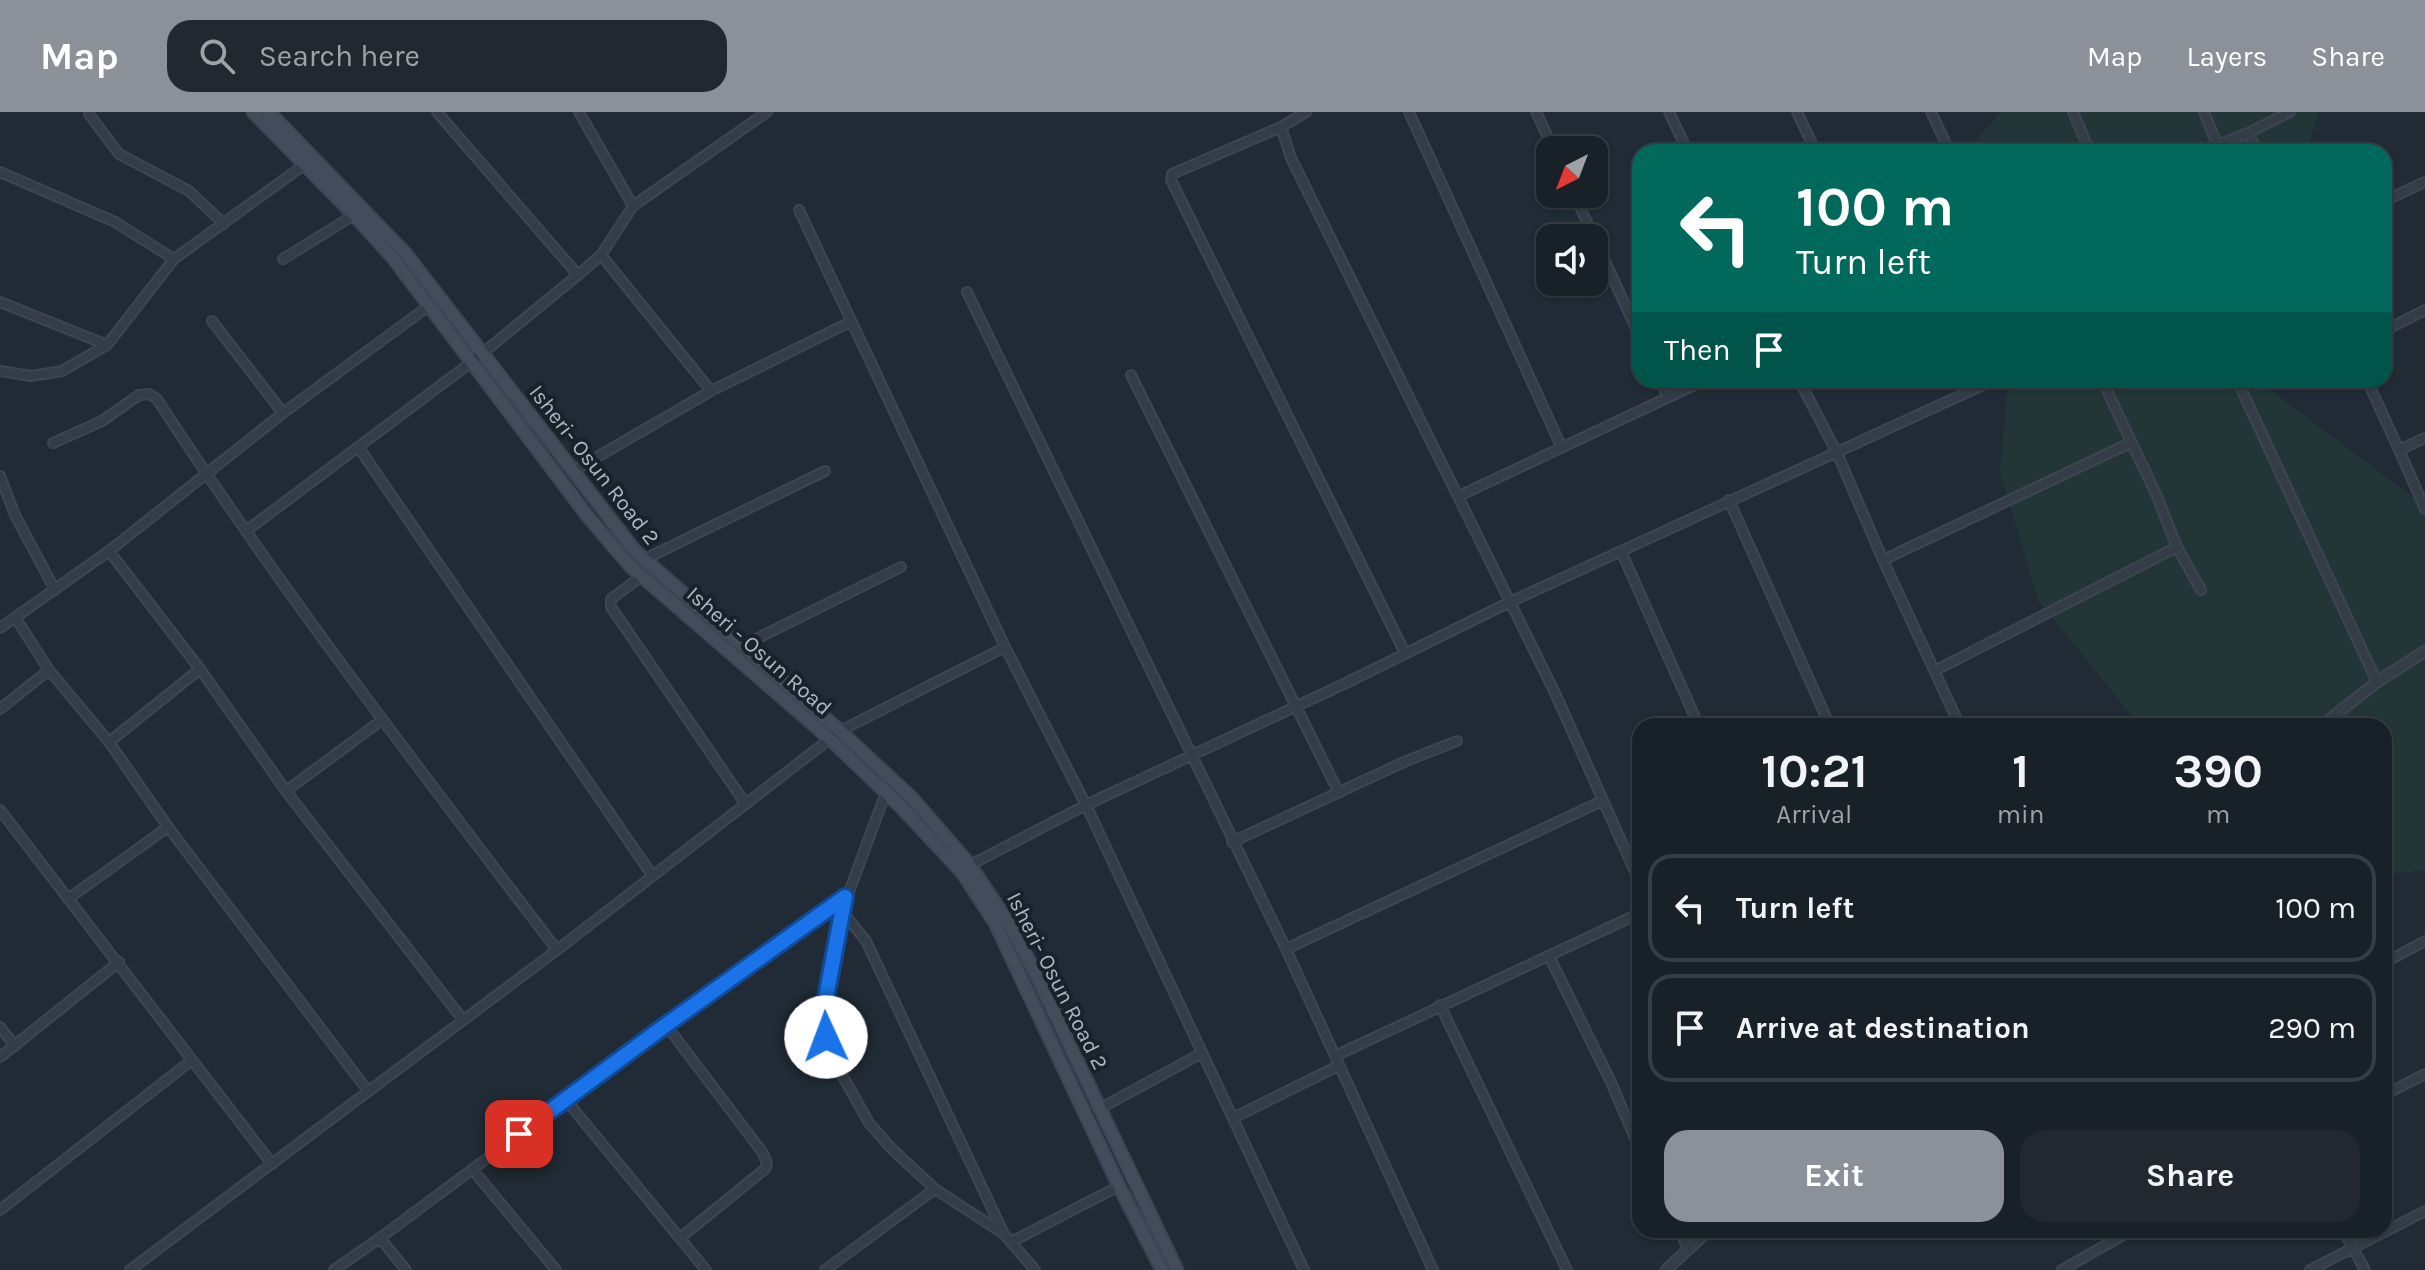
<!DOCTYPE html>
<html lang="en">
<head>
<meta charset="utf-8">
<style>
  :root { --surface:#182028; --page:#212830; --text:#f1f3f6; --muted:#9fa3a8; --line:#363e45; --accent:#8c9099 }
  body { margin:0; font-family:Karla,sans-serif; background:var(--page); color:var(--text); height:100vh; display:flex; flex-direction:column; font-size:30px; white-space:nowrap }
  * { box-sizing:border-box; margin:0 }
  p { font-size:26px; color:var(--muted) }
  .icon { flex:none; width:44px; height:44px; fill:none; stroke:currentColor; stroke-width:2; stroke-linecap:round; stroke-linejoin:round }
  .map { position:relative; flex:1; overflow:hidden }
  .details { position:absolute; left:1632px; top:606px; width:760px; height:520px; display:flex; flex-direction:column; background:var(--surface); border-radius:24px; box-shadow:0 2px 6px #0004,0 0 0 2px var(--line) }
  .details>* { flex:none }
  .top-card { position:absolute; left:1632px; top:32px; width:760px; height:244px; border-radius:24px; box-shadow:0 2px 6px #0004,0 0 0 2px var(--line); background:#00695c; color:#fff; overflow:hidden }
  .needle { width:52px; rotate:222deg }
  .controls { position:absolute; left:1536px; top:24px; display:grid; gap:16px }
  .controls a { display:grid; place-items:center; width:72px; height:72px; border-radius:16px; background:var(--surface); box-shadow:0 2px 6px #0004,0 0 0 2px var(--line); font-size:40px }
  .pin { position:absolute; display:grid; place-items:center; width:68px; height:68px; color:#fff; margin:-34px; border-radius:16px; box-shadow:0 4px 12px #0006 }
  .me { position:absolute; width:88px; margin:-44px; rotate:358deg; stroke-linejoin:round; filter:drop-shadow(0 0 6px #0008) }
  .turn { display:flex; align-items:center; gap:28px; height:168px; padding:0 32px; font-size:36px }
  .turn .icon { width:104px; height:104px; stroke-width:2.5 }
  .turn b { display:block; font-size:56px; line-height:68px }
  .then { display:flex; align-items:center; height:76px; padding:0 32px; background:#0003; gap:16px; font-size:30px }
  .eta { display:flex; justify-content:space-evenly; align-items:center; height:136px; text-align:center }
  .eta b { font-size:48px; font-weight:700; line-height:56px }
  .button { display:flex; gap:16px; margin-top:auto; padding:16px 32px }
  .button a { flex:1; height:92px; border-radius:24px; background:var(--accent); color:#fff; font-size:32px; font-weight:700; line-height:92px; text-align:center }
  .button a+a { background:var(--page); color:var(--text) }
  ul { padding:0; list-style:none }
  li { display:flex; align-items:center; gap:24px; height:108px; margin:0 16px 12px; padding:0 16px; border:4px solid var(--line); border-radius:24px }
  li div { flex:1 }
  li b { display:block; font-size:30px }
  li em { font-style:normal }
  header { display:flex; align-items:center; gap:48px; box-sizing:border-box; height:112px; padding:0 40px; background:var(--accent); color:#fff }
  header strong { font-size:38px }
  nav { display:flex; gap:44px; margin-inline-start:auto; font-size:28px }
  .search { width:560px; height:72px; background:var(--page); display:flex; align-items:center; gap:20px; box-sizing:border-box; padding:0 28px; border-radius:24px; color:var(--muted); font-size:30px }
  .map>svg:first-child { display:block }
  .green { fill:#223637 }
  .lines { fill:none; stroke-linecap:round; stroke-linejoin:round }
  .minor-casing { stroke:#3d4650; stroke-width:12 }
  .tertiary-casing { stroke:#3d4650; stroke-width:13 }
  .secondary-casing { stroke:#3d4650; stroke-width:15 }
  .minor { stroke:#343d47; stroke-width:8 }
  .tertiary { stroke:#343d47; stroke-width:9 }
  .secondary { stroke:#424c5a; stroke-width:11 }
  .route-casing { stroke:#114b97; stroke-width:20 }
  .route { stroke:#1a73e8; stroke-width:14 }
  .labels { text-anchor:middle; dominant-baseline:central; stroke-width:8; stroke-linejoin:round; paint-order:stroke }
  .street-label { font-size:22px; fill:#aeb7c3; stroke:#19222b }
</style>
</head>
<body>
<header>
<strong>Map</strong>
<div class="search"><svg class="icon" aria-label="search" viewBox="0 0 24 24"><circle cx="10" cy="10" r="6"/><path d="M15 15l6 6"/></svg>Search here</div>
<nav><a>Map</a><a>Layers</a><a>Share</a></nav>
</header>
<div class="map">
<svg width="2425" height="1158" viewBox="0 0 2425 1158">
  <rect width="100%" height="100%" fill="#202b36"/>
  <!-- green -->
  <path class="green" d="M2001 0H2319L2306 40H1973L1971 34Z
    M2008 268H2257L2425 394V758L2384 763V614H2140L2038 488 2000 361Z"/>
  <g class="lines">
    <defs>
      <path id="minor" d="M437 0 578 163
        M1306 0 1281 15 1172 62 1171 68 1405 541
        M1409 0 1561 334
        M1536 0 1554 38
        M1669 0 1688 40
        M1797 0 1816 40
        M1931 0 1950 40
        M2073 0 2090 40
        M2204 0 2217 32
        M89 2 119 42 189 79 224 112
        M1281 15 1291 46 1555 581 1640 771
        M2248 21 2258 40
        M2200 40 2248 21 2290 0
        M0 60 115 110 174 147
        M1574 82 1640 225
        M2384 89 2425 70
        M633 94 767 0
        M799 98 1005 535 1086 693 1304 1158
        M601 143 711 279
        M283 147 354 103
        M967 180 1286 837 1433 1158
        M0 190 107 233
        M212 209 283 301
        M2384 219 2425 198
        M0 259 31 264 62 259 107 233 174 147 304 53
        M1131 263 1339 681
        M1660 268 1668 285
        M1799 268 1837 341 1883 448 1960 614
        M2102 268 2156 382 2177 435 2201 478
        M2237 268 2377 570
        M2367 268 2399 338 2425 326
        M53 331 102 309 139 283 149 282 157 287C281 478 419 657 557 838
        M359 336 652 763
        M2399 338 2425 397
        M573 359 711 279 850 210
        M0 364 15 403 55 478
        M1459 384 1705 268
        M1729 388 1830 614
        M246 419 473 249 578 163 601 143 633 94 579 0
        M109 439 200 557 286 679 463 908
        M1621 439 1699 614
        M643 448 825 359
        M1883 448 2130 331
        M642 464 611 487V495L745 691
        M15 505 49 558 109 630 168 715 368 979
        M0 516 109 439 283 301 430 193
        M742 534 901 455
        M1936 558 2177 435
        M0 597 49 558
        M109 630 200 557
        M286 679 382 608
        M886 680 842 799 822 906 831 943 869 1011 891 1036 935 1077 1004 1122
        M0 698 272 1052
        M1232 730 1406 649 1457 629
        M970 753 1086 693 1346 571 1510 490 1994 268
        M68 787 168 715
        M842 799 866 829 1004 1122 1035 1158
        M1286 837 1602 689
        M1549 844 1610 968 1640 1038
        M2384 851 2425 829
        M1440 893 1567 1158
        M666 913 763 1041 767 1051 765 1057 680 1126
        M0 915 15 934
        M1335 944 1640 801
        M0 945 119 850
        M2384 983 2425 962
        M566 988 706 1158
        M1099 997 1202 941
        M1233 1006 1338 954
        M472 1057 556 1158
        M0 1098 192 948
        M1679 1118 1688 1137
        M2343 1118 2365 1158
        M380 1126 406 1158
        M1011 1130 1119 1074
        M130 1158 557 838 840 619 1005 535
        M334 1158 380 1126 666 913 845 785
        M825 1158 935 1077
        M2062 1158 2132 1118
        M2310 1158 2425 1099"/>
      <path id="tertiary" d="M2321 614 2377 570 2425 539
        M1666 1158 1709 1118"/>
      <path id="secondary" d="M253 0 354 103 393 146 589 406 630 454 830 627 901 695 961 759 995 811 1119 1074 1162 1158
        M269 0 406 142 635 439 840 619 912 686 970 753 1009 812 1034 858 1177 1158"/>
    </defs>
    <!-- minor casing -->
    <use href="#minor" class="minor-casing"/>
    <!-- tertiary casing -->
    <use href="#tertiary" class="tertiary-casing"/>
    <!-- secondary casing -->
    <use href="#secondary" class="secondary-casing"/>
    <!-- minor -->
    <use href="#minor" class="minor"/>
    <!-- tertiary -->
    <use href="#tertiary" class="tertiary"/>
    <!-- secondary -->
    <use href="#secondary" class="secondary"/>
  </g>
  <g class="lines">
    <defs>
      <path id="route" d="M519 1022 666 913 845 785 822 906 826 925"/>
    </defs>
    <!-- route casing -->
    <use href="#route" class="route-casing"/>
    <!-- route -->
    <use href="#route" class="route"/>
  </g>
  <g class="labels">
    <!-- street labels -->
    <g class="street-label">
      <text transform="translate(594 353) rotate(52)">Isheri- Osun Road 2</text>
      <text transform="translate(759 539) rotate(41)">Isheri - Osun Road</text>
      <text transform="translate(1057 869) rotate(63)">Isheri- Osun Road 2</text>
    </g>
  </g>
</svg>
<div class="controls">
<a><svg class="needle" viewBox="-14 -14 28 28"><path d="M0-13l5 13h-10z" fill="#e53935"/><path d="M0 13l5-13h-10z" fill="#9fa3a8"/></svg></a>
<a><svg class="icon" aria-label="sound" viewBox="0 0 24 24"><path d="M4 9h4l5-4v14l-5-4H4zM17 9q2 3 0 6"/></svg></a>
</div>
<div class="pin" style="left:519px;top:1022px;background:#d93025"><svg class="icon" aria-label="arrive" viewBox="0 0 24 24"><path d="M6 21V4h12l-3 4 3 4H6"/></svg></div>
<svg class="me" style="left:826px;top:925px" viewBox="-20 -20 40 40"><circle r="19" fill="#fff"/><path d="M0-13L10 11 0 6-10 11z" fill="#1a73e8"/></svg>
<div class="top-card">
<div class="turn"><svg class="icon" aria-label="left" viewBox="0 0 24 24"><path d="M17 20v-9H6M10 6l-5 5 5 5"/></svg><div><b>100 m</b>Turn left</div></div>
<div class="then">Then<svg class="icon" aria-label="arrive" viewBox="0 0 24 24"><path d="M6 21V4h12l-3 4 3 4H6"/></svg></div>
</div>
<section class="details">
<div class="eta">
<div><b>10:21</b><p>Arrival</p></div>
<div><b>1</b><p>min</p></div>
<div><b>390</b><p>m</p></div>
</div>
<ul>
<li><svg class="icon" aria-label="left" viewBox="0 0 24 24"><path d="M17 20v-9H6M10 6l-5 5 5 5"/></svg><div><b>Turn left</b></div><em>100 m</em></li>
<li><svg class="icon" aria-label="arrive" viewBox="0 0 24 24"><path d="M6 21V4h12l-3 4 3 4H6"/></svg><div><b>Arrive at destination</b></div><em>290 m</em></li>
</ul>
<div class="button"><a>Exit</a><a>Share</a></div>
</section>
</div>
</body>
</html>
